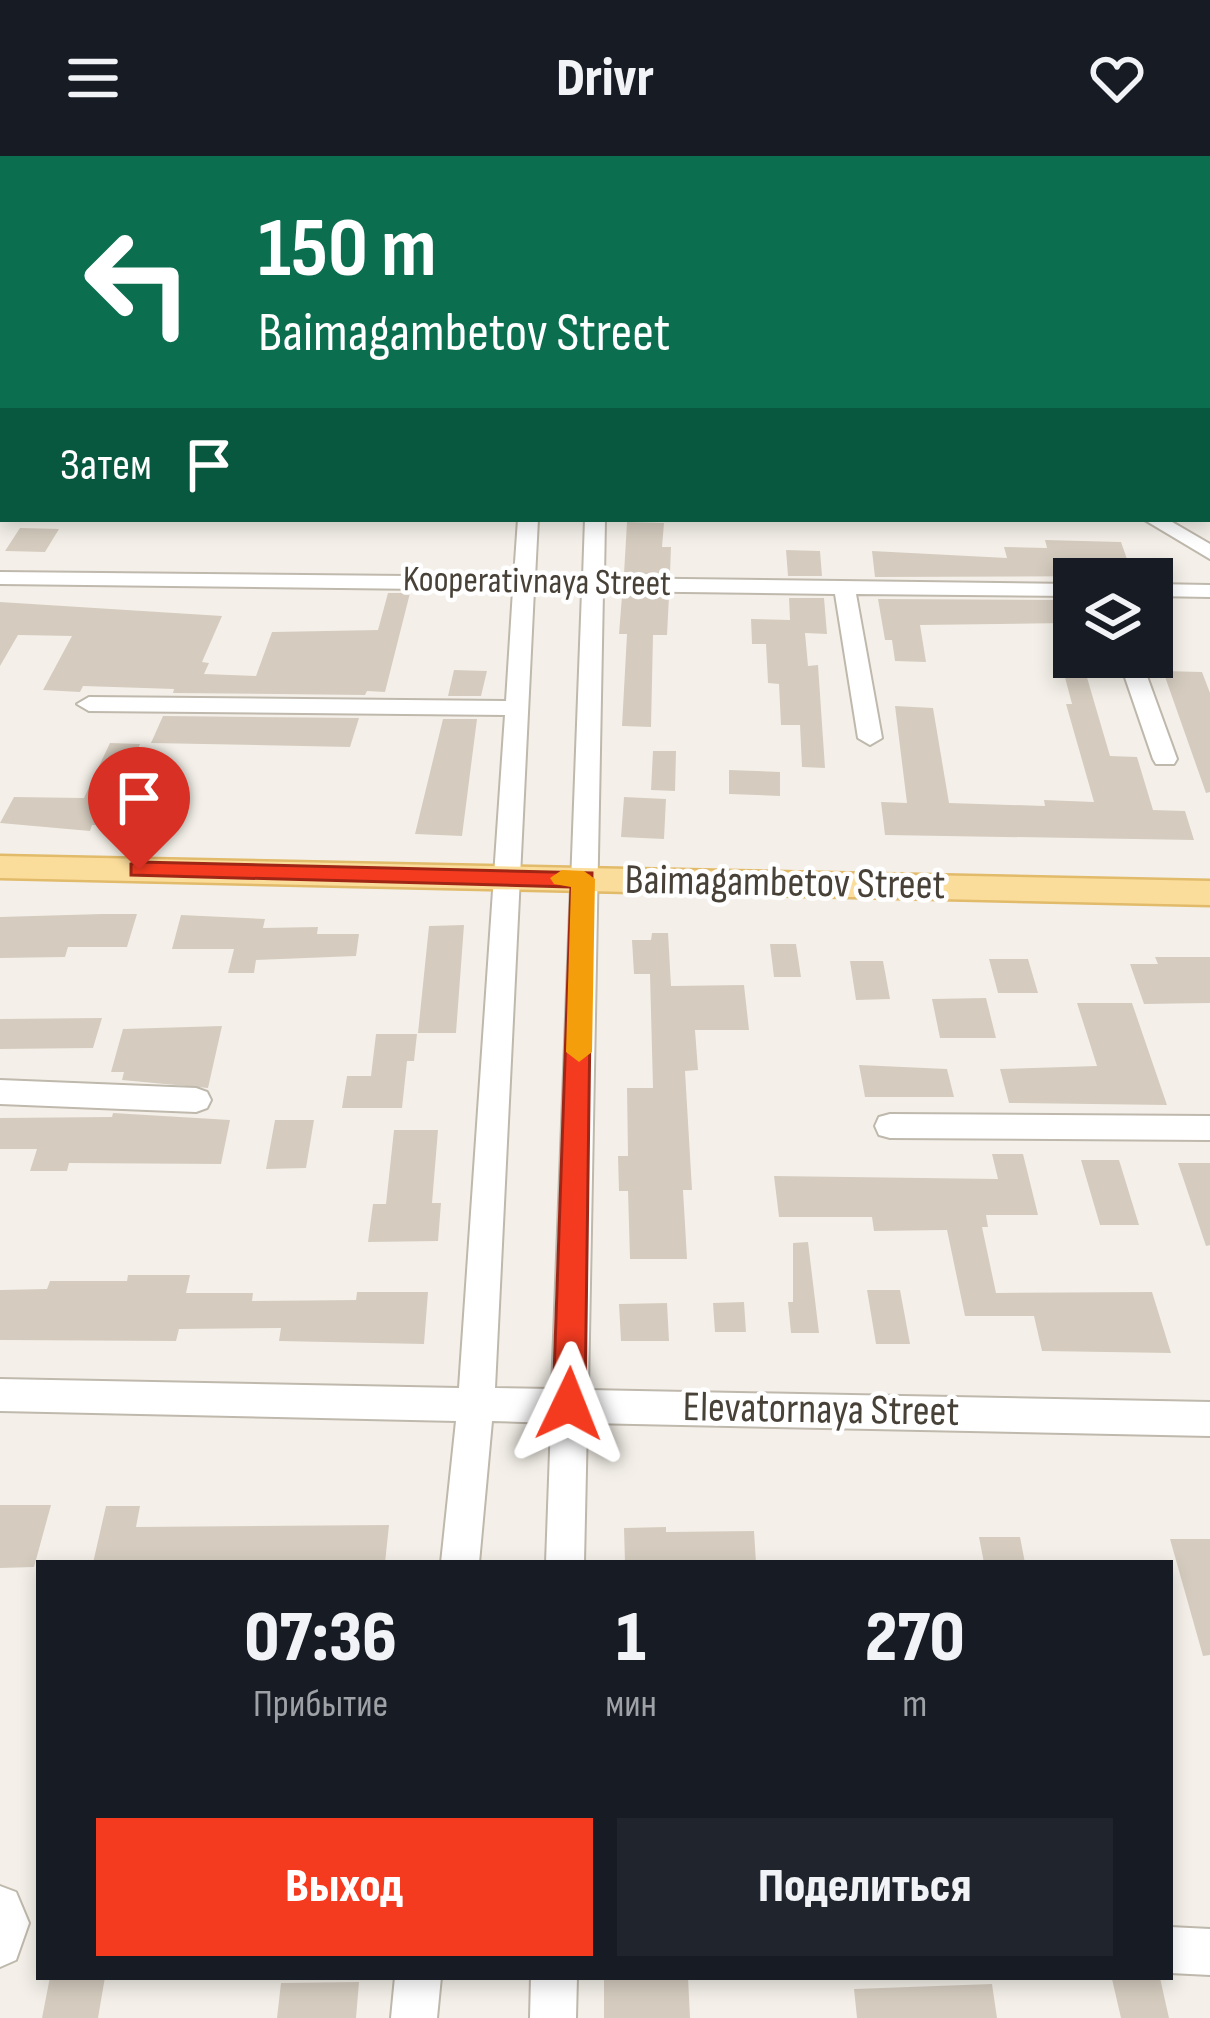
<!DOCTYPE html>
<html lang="ru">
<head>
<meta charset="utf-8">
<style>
  :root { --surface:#171b24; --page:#20242c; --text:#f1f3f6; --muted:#9ea1a6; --accent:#f43b20 }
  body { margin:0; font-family:"Sofia Sans Condensed",sans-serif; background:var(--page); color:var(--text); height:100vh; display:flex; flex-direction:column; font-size:45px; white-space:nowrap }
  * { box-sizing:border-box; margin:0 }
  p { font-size:39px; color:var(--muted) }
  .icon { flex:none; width:66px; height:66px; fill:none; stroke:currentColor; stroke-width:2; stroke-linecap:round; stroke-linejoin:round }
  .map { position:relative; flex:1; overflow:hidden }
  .sheet { position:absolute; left:36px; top:1404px; width:1137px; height:420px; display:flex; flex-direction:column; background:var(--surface); border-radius:0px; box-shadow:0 6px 18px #0003 }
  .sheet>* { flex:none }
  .hud { position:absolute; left:0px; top:0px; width:1212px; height:366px; box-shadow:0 6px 18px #0003; background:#0b6e4f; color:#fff; overflow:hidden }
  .fabs { position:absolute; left:1053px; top:402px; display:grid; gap:24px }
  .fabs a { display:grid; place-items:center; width:120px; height:120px; border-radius:0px; background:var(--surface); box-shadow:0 6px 18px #0003; font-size:60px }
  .pin { position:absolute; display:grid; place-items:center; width:102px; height:102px; color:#fff; margin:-123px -51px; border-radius:50% 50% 50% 0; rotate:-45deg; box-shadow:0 0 12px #0007 }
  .pin .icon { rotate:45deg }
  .me { position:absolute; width:132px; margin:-66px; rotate:2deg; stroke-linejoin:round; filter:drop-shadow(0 0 9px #0008) }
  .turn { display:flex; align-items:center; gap:42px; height:252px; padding:0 60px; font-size:54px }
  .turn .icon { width:156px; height:156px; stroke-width:2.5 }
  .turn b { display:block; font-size:84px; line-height:102px }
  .then { display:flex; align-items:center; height:114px; padding:0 60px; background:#0003; gap:24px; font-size:45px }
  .eta { display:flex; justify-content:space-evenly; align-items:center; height:204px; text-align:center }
  .eta b { font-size:72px; font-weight:800; line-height:84px }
  .button { display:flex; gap:24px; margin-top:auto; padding:24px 60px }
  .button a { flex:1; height:138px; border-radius:0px; background:var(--accent); color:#fff; font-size:48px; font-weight:800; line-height:138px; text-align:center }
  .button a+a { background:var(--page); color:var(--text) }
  header { display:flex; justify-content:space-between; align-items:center; height:156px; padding:0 60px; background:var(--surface); font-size:54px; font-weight:800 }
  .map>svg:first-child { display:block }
  .building { fill:#d5ccbf }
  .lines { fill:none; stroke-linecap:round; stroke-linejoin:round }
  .minor-casing { stroke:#bfb8ac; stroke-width:4 }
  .major-casing { stroke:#e1ba6a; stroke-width:5 }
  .minor { fill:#fff; fill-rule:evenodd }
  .major { fill:#fbdd9b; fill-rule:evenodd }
  .route { fill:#f43b20; stroke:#9f2615; stroke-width:3 }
  .slow { fill:#f59e0b }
  .labels { text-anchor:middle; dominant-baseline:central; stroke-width:9; stroke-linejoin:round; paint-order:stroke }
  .far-street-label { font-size:36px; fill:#484138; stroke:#fff }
  .street-label { font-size:42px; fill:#484138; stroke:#fff }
</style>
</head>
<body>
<header><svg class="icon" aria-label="menu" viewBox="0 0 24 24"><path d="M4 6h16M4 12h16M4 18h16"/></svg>Drivr<svg class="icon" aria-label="heart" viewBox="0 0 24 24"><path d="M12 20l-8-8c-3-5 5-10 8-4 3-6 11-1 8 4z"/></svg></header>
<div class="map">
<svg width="1210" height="1862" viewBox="0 0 1210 1862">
  <rect width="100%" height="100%" fill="#f4f0e9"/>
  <!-- building -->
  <path class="building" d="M627 366 664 367 662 391H671L670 418H624Z
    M20 372 59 373 45 396 5 395Z
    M1045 384 1121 386 1133 420 875 421 872 395 1007 402 1004 391 1047 392Z
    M786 394 820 395 822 420H788Z
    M388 437H410L385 536 367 535 365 539 173 537 174 533 83 530 80 536 43 534 72 480 18 479 0 510V446L222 460 202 506 209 507 204 518 256 520 272 476 378 474Z
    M622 440H669L667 479H653L651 571 622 570 627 478H619Z
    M789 442H824L827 478 805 477 808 510 818 509 825 612 802 611 800 569H781L779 528 768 527 766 488H752L751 463 790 464Z
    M878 443 1061 444 1068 467 920 469 926 506 895 505 892 484H885Z
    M1081 501 1110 600 1137 601 1153 654 1185 655 1194 684 885 679 881 646 907 647 895 550 933 552 949 647 1045 650 1044 644 1094 646 1066 548H1072L1061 506Z
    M454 514 487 515 481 540H448Z
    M1163 515 1202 516 1210 537V636L1206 637Z
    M163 560 359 562 350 591 151 587Z
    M443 563H477L462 680 415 678Z
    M110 587 140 588 115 647 170 649 163 671 92 669 90 675 0 667 14 641 84 642Z
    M653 595H676L675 635 651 634Z
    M729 614 780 616V640L729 638Z
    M624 641 666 643 664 683 621 681Z
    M102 758H137L127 791H68L65 801 0 802V761Z
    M181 759 265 763 263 772 318 771 317 778H359L356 800 256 804 254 817H228L234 793H172Z
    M464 769 456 877H418L429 770Z
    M652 777H668L671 830 744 829 749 874H695L698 914 685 915 692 1034H683L687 1103H630L628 1035H619L618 1000H628L627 932H653L650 818H634L632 784H651Z
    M770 788H796L801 821H774Z
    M1155 801H1210V847L1144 848 1130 808H1158Z
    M989 803H1028L1038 837H998Z
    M850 805H883L890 843 856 844Z
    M986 842 996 882H940L932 843Z
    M1077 847H1132L1167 949 1009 947 1000 913 1097 910Z
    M102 862 93 892 0 893V863Z
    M222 870 208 932 122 924 124 916H111L123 873Z
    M376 878H417L414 905H407L402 952H342L347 920H371Z
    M859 909 947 913 954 941H865Z
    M113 957 230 964 221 1008 69 1007 67 1015H30L37 993H0V962L112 961Z
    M275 964H314L306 1012 266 1013Z
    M394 974H438L432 1047H441L438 1085 368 1086 373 1048H386Z
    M992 998H1023L1038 1059H986L988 1071H982L996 1137 1152 1136 1171 1197 1042 1195 1034 1160H965L947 1074 874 1075 872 1061H779L774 1020 998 1023Z
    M1081 1004H1119L1139 1069H1100Z
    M1178 1007H1210V1089L1206 1090Z
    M808 1086 819 1177H791L788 1146H793V1087Z
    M128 1119H190L186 1137H253L252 1145 356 1144 357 1136H428L424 1188 279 1185 281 1172 179 1173 176 1185 0 1184V1134L47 1133 50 1125H127Z
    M867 1134H900L910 1188H876Z
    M744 1146 746 1176H715L713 1147Z
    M667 1147 669 1185H621L619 1148Z
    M0 1349H51L34 1411 0 1412Z
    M106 1350H140L136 1371 389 1369 385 1407H93Z
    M666 1371V1376L754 1375 756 1407H625L624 1372Z
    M979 1381H1020L1025 1407H984Z
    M1170 1383H1210V1499L1203 1500Z
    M50 1821H105L98 1862H42Z
    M604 1821H688L690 1862H604Z
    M1160 1822 1169 1862H1121L1112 1823Z
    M359 1826 356 1862H277L281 1827Z
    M992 1828 997 1862H857L854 1833Z"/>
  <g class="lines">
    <defs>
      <path id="minor" d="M154 0H168L153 3Z
        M895 0H913L916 3H898Z
        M1083 0H1097L1099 3H1085Z
        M1166 0H1180L1182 3H1168Z
        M0 32H3V40H0Z
        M1209 41H1210V50H1209Z
        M1209 68H1210V76H1209Z
        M0 72H3V80H0Z
        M1209 132H1210V142H1209Z
        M1209 192H1210V202H1209Z
        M0 196H3V206H0Z
        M1209 309H1210V321H1209Z
        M518 363H538L535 422H583L585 363H605L604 422 1074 428V440L856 438 882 582 870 589 858 582 835 438 603 435 588 1234 1210 1246V1280L587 1267 584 1407H546L551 1267 492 1265 479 1407H441L456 1265 0 1255V1223L459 1232 505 559 89 555 77 548 89 541 506 545 513 434 0 428V416L514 421ZM534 434 582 435 552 1233 495 1232Z
        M1143 363H1167L1210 388V403Z
        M1152 428 1210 429V441L1152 440Z
        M1118 501H1140L1177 603 1174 608H1156L1153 603Z
        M0 924 196 932 207 936 211 944 207 952 196 956 0 948Z
        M890 958 1210 960V984L890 982 879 979 875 970 879 961Z
        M0 1730 16 1736 29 1767 16 1804 0 1811Z
        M1170 1771 1210 1773V1819L1170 1817Z
        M395 1821H441L437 1862H391Z
        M531 1821H577L576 1862H530Z"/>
      <path id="major" d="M0 700 1210 725V749L0 722Z"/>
    </defs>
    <!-- minor casing -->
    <use href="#minor" class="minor-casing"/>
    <!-- major casing -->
    <use href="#major" class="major-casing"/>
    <!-- minor -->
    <use href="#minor" class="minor"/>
    <!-- major -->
    <use href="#major" class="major"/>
  </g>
  <!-- route -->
  <path class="route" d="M139 706 592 717 585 1248 581 1259 569 1263 558 1259 553 1248 571 731 131 719V708Z"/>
  <!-- slow -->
  <path class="slow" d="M562 714 584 715 595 723 592 896 579 906 566 896 571 731 554 728 550 722Z"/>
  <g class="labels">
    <!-- far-street labels -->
    <g class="far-street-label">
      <text transform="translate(537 426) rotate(1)">Kooperativnaya Street</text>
    </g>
    <!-- street labels -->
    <g class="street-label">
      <text transform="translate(785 727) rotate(1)">Baimagambetov Street</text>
      <text transform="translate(821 1254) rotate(1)">Elevatornaya Street</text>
    </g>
  </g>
</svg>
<div class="fabs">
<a><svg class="icon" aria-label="layers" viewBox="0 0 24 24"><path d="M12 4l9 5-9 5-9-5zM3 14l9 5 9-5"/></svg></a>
</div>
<div class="pin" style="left:139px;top:714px;background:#d93025"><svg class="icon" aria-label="arrive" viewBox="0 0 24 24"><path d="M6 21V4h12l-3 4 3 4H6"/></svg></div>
<svg class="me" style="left:569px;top:1248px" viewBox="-20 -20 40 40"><path d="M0-17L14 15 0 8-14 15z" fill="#f43b20" stroke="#fff" stroke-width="4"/></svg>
<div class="hud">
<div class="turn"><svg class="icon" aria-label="left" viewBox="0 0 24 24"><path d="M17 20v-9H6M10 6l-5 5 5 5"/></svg><div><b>150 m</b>Baimagambetov Street</div></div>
<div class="then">Затем<svg class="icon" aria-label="arrive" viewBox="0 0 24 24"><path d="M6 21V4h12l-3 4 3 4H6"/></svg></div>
</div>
<section class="sheet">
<div class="eta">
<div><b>07:36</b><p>Прибытие</p></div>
<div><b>1</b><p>мин</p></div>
<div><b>270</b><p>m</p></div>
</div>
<div class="button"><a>Выход</a><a>Поделиться</a></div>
</section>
</div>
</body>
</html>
